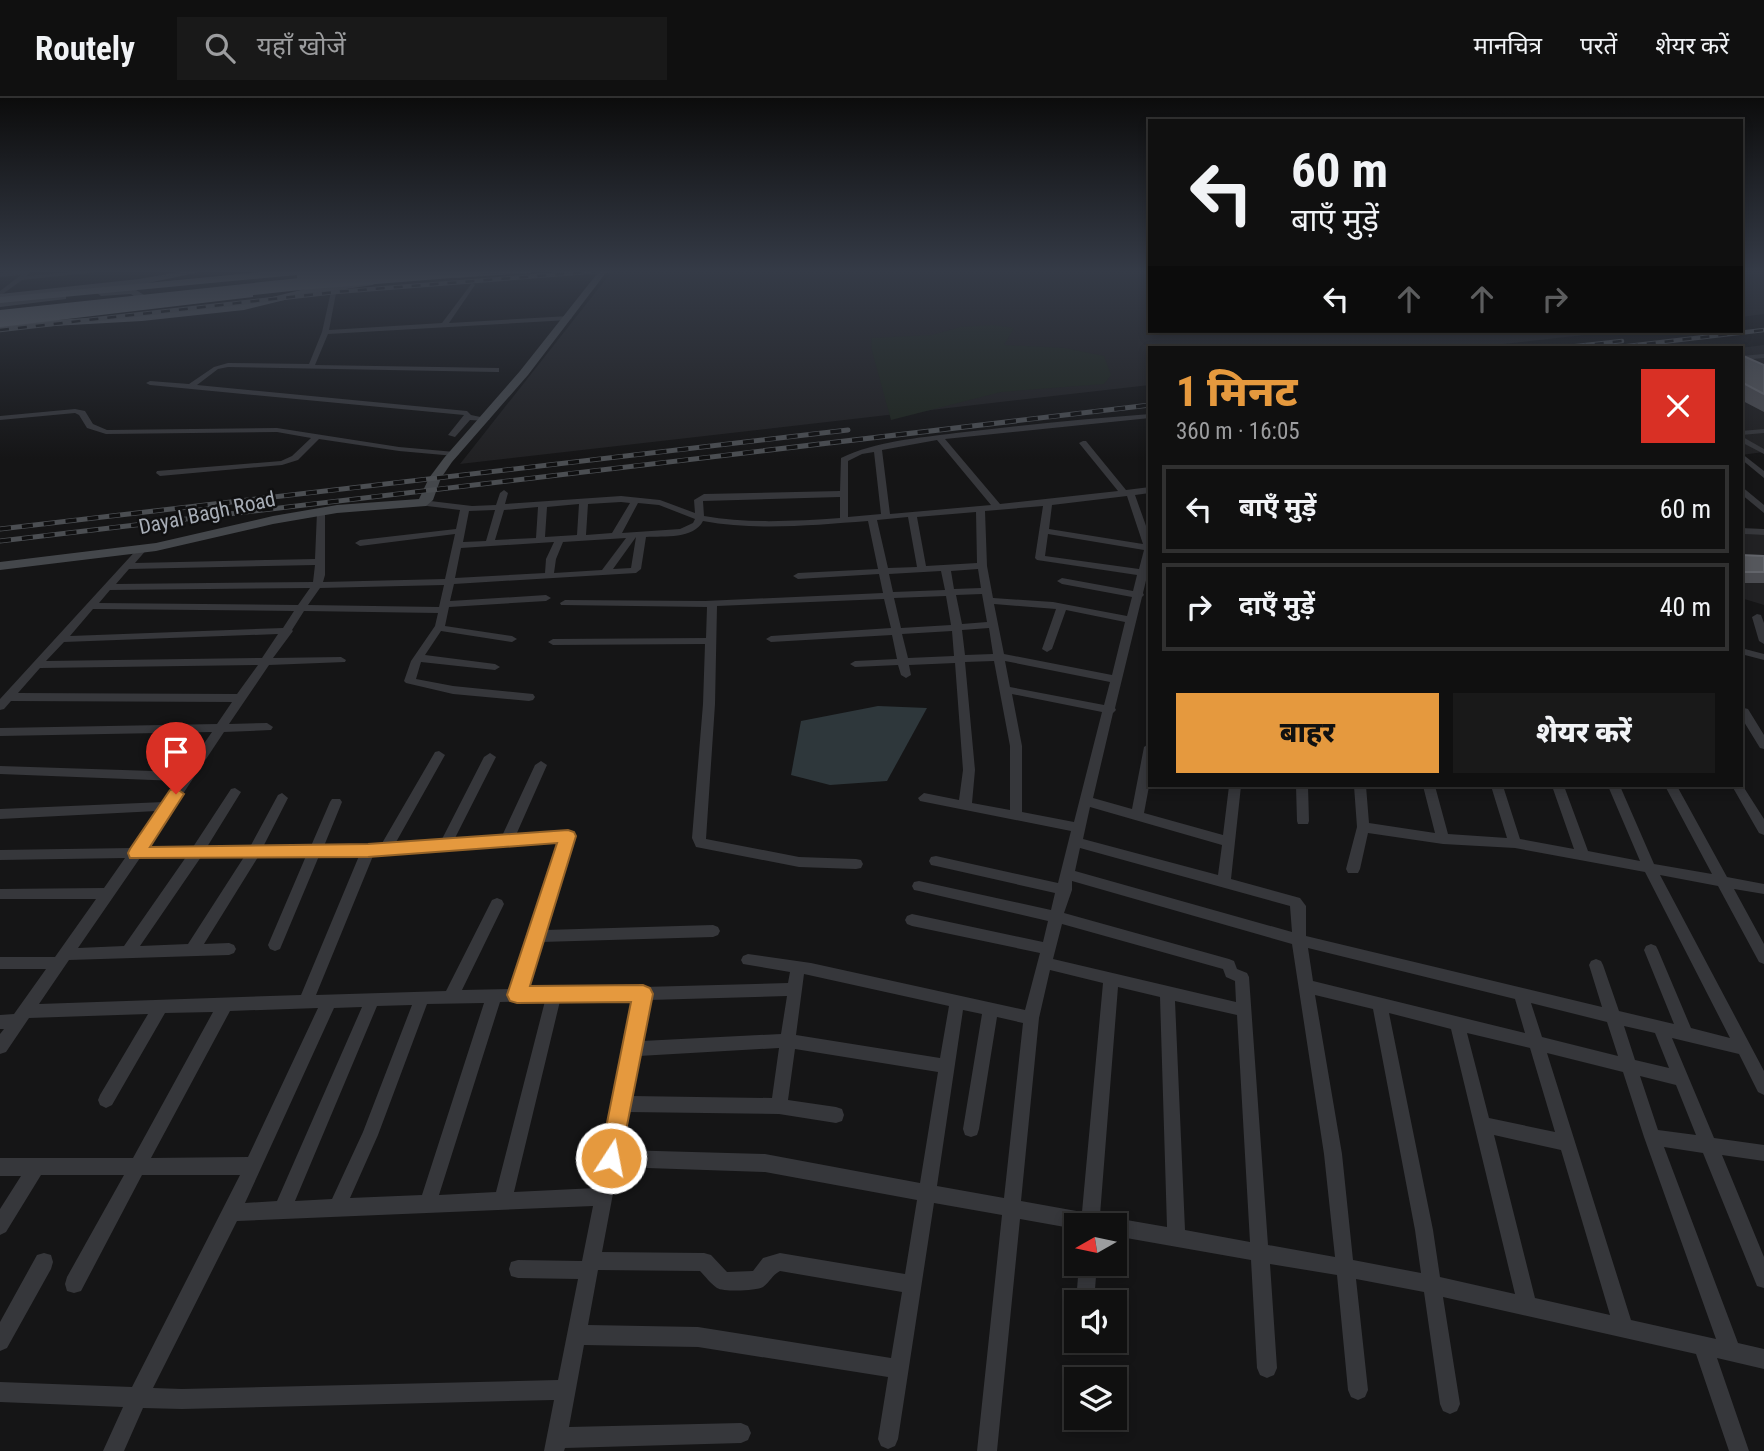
<!DOCTYPE html>
<html lang="hi">
<head>
<meta charset="utf-8">
<style>
  :root { --surface:#101010; --page:#191919; --text:#f1f3f6; --muted:#9c9d9f; --line:#303030; --accent:#e5993e }
  body { margin:0; font-family:"Roboto Condensed","Noto Sans Devanagari",sans-serif; background:var(--page); color:var(--text); height:100vh; display:flex; flex-direction:column; font-size:26px; white-space:nowrap }
  * { box-sizing:border-box; margin:0 }
  p { font-size:23px; color:var(--muted) }
  .icon { flex:none; width:38px; height:38px; fill:none; stroke:currentColor; stroke-width:2; stroke-linecap:round; stroke-linejoin:round }
  .map { position:relative; flex:1; overflow:hidden }
  .side { position:absolute; left:1148px; top:248px; width:595px; height:441px; display:flex; flex-direction:column; background:var(--surface); border-radius:0px; box-shadow:0 4px 10px #0003,0 0 0 2px var(--line) }
  .side>* { flex:none }
  .top-card { position:absolute; left:1148px; top:21px; width:595px; height:214px; border-radius:0px; box-shadow:0 4px 10px #0003,0 0 0 2px var(--line); background:#101010; color:var(--text); overflow:hidden }
  .needle { width:46px; rotate:261deg }
  .tools { position:absolute; left:1064px; top:1115px; display:grid; gap:14px }
  .tools a { display:grid; place-items:center; width:63px; height:63px; border-radius:0px; background:var(--surface); box-shadow:0 4px 10px #0003,0 0 0 2px var(--line); font-size:35px }
  .pin { position:absolute; display:grid; place-items:center; width:60px; height:60px; color:#fff; margin:-72px -30px; border-radius:50% 50% 50% 0; rotate:-45deg; box-shadow:0 0 7px #0007 }
  .pin .icon { rotate:45deg }
  .me { position:absolute; width:77px; margin:-38px; rotate:11deg; stroke-linejoin:round; filter:drop-shadow(0 0 5px #0008) }
  .turn { display:flex; align-items:center; gap:24px; height:147px; padding:0 28px; font-size:32px }
  .turn .icon { width:91px; height:91px; stroke-width:2.5 }
  .turn b { display:block; font-size:49px; line-height:60px }
  .lanes { display:flex; align-items:center; height:66px; padding:0 28px; background:#0003; justify-content:center; gap:35px; direction:ltr }
  .lanes .off { opacity:.35 }
  .round { display:grid; place-items:center; flex:none; width:74px; height:74px; border-radius:0px; background:var(--page) }
  .headline { display:flex; align-items:center; justify-content:space-between; height:119px; padding:0 28px }
  h1 { font-size:42px; font-weight:800; line-height:52px; color:var(--accent) }
  .cta { display:flex; gap:14px; margin-top:auto; padding:14px 28px }
  .cta a { flex:1; height:80px; border-radius:0px; background:var(--accent); color:#111; font-size:28px; font-weight:800; line-height:80px; text-align:center }
  .cta a+a { background:var(--page); color:var(--text) }
  ul { padding:0; list-style:none }
  li { display:flex; align-items:center; gap:21px; height:88px; margin:0 14px 10px; padding:0 14px; border:4px solid var(--line); border-radius:0px }
  li div { flex:1 }
  li b { display:block; font-size:26px }
  li em { font-style:normal }
  header { display:flex; align-items:center; gap:42px; box-sizing:border-box; height:98px; padding:0 35px; background:var(--surface); border-bottom:2px solid var(--line) }
  header strong { font-size:33px }
  nav { display:flex; gap:38px; margin-inline-start:auto; font-size:24px }
  .search { width:490px; height:63px; background:var(--page); display:flex; align-items:center; gap:18px; box-sizing:border-box; padding:0 24px; border-radius:0px; color:var(--muted); font-size:26px }
  .map>svg:first-child { display:block }
  .built { fill:#212123 }
  .green { fill:#1f261f }
  .water { fill:#2e373b }
  .lines { fill:none; stroke-linecap:round; stroke-linejoin:round }
  .street { fill:#36373b; fill-rule:evenodd }
  .secondary { fill:#44474b; fill-rule:evenodd }
  .primary { fill:#52555a; fill-rule:evenodd }
  .highway { fill:#62666c; fill-rule:evenodd }
  .rail-far1-casing { stroke:#4b4e52; stroke-width:4.5 }
  .rail-casing { stroke:#4b4e52; stroke-width:5 }
  .rail-far1 { stroke:#101011; stroke-width:2.5; stroke-dasharray:9; stroke-linecap:butt }
  .rail { stroke:#101011; stroke-width:3.5; stroke-dasharray:11; stroke-linecap:butt }
  .highway-bridge { stroke:#62666c; stroke-width:12 }
  .wall { fill:#4b4c51 }
  .building { fill:#55575c; stroke:#62646a; stroke-width:2 }
  .route { fill:#e5993e; stroke:#956328; stroke-width:2 }
  .labels { text-anchor:middle; dominant-baseline:central; stroke-width:5; stroke-linejoin:round; paint-order:stroke }
  .far-street-label { font-size:21px; fill:#a7adb6; stroke:#101011 }
</style>
</head>
<body>
<header>
<strong>Routely</strong>
<div class="search"><svg class="icon" aria-label="search" viewBox="0 0 24 24"><circle cx="10" cy="10" r="6"/><path d="M15 15l6 6"/></svg>यहाँ खोजें</div>
<nav><a>मानचित्र</a><a>परतें</a><a>शेयर करें</a></nav>
</header>
<div class="map">
<svg width="1764" height="1353" viewBox="0 0 1764 1353">
  <rect width="100%" height="100%" fill="#151516"/>
  <!-- built -->
  <path class="built" d="M613 172H1150V233H1619L1467 250H1150V287L460 366Z
    M1741 172H1764V216L1741 219Z
    M1764 247V354L1741 357 1740 250Z
    M1741 436 1764 437V507L1741 500Z"/>
  <!-- green -->
  <path class="green" d="M993 227 1014 230 1004 247 1065 250 1104 258 1111 277 1104 286 1001 294 891 322 872 253 871 240 932 237 960 229Z"/>
  <!-- water -->
  <path class="water" d="M878 608 927 610 887 683 830 687 791 677 801 623Z"/>
  <g class="lines">
    <!-- street -->
    <path class="street" d="M96 172H116L22 182 0 198V193L21 177 0 179V175L26 173 29 175 27 178Z
      M472 185 475 187 449 225 569 218 572 220 569 222 328 236 315 267 499 270V274H496L228 269 218 271 197 287 467 313 471 317 490 321 486 323 470 322 455 339 448 337 464 317 150 287 146 285 150 283 189 286 214 269 228 265 309 266 322 234 332 189 337 190 329 232 442 225Z
      M1764 256V260L1741 262V258Z
      M75 311 85 313 93 326 107 332 277 330 399 349 455 354 459 356 455 358 399 353 319 341 298 362 282 367 160 378 156 375 157 373 281 363 292 358 311 340 277 334 106 336 87 330 79 317 75 315 0 322V318Z
      M1150 316V320L945 341 1000 406 1118 393 1079 345 1083 343H1086L1126 392 1150 389V395L1135 397 1150 439V466L1143 495 1144 497 1142 499 1115 610 1116 612 1113 615 1093 700 1132 711 1144 649 1150 645V683L1144 715 1223 737 1229 688H1241L1231 781 1300 800 1306 808V838L1602 909 1589 867 1591 863 1596 861 1601 863 1603 867 1619 913 1674 926 1644 852 1646 848 1651 846 1656 848 1658 852 1691 930 1730 940 1645 774 1515 750 1443 746 1368 735 1360 771 1358 775H1348L1346 771 1357 729 1354 688H1366L1369 725 1435 735 1423 688H1435L1448 736 1507 740 1491 688H1503L1520 741 1574 751 1552 688H1564L1588 753 1640 763 1608 688H1620L1654 766 1712 776 1665 688H1677L1727 779 1764 786V796L1734 791 1764 846V866L1759 864 1718 788 1660 777 1764 973V997L1758 994 1739 956 1672 940 1714 1040 1764 1047V1063L1722 1057 1764 1159V1190L1757 1188 1703 1055 1664 1049 1738 1245 1764 1251V1271L1717 1260 1749 1353H1729L1696 1256 1443 1199 1460 1306 1457 1313 1450 1316 1443 1313 1440 1306 1424 1194 1356 1181 1368 1292 1365 1299 1358 1302 1351 1299 1348 1292 1337 1177 1270 1166 1277 1270 1274 1277 1267 1280 1260 1277 1257 1270 1251 1162 1115 1138V1127H1076V1131L1020 1121 997 1353H977L1002 1117 934 1105 898 1341 895 1348 888 1351 881 1348 878 1341 888 1279 698 1249 584 1247 569 1329 741 1325 748 1328 751 1335 748 1342 741 1345 565 1350 564 1353H544L554 1302 182 1311 143 1310 124 1353H103L123 1309 0 1304V1284L132 1289 240 1077H142L81 1193 74 1195 67 1193 65 1186 67 1179 124 1077H41L6 1134 0 1137V1111L21 1078H0V1060H133L213 914 165 915 112 1007 106 1010 100 1007 98 1002 100 997 148 916 29 920 6 954 0 956V936L4 931H0V917L14 916 46 871H0V859H55L96 801H0V791L104 790 125 760 0 762V752L132 750 157 713 0 721V711L164 704 178 683 0 676V668L184 674 212 634 0 638V630L217 626 232 604 11 603 4 611 0 612V601L140 448 143 447 148 450 135 465 315 461 317 414 321 411 325 414V477L323 484 445 481 455 436 360 448 355 445 360 442 456 431 460 412 419 407 418 405 422 402 472 408 496 407 500 395 504 392 508 395 505 406 621 398 660 402 695 415 694 402 704 396 840 393 841 360C876 343 918 340 956 335 1021 327 1085 321 1150 316ZM937 342 991 407 890 416 882 352ZM874 354 881 416 848 419V363L862 356ZM1127 398 1143 446 1049 431 1052 407ZM840 399V420C796 423 748 426 704 418L703 403ZM621 404 630 405 612 435 586 437 588 406ZM638 405 659 407 695 421 693 425 680 431 622 435ZM579 406 577 437 545 439 547 409ZM1043 408 1035 460 1037 462 1137 477 1133 493 1062 480 1057 483 1062 486 1132 499 1127 518 1053 504 993 500 987 468 985 413ZM538 409 536 440 495 442 504 412ZM495 412 486 443 463 444 469 413ZM976 414 977 465 926 468 917 419ZM908 419 917 469 888 470 877 422ZM703 423C757 433 814 427 868 423L878 471 798 475 793 478 798 481 879 476 883 495 705 503 565 502 560 505 561 507 707 509 706 540 553 541 548 544 553 547 705 546 703 606 692 740 696 749 799 769 856 771 861 770 863 766 861 762 856 761 799 759 706 741 715 606 717 508 884 501 891 530 771 538 766 541 771 544 892 537 897 561 855 563 850 566 855 569 898 567 901 577 906 580 911 577 909 567 955 565 963 672 959 702 924 695 918 700 920 703 1071 733 1058 785 936 758 931 759 929 763 931 767 936 768 1055 795 1051 812 919 783 914 784 912 788 914 792 919 793 1048 823 1043 844 912 816 907 818 905 822 907 826 912 828 1040 855 1025 912 811 865 748 856 743 858 741 862 743 866 790 874 788 885 643 889 527 890 541 844 713 839 718 837 720 833 718 829 713 827 545 832 575 738 573 735 568 733 516 737 547 667 541 663 535 667 502 738 454 742 496 659 490 655 484 659 441 743 395 746 445 657 439 653 435 654 381 747 324 748 342 704 340 701H332L330 704 311 748 263 749 288 700 282 695 278 697 250 749H207L241 694 235 690 231 691 193 749 147 750 224 634 271 632 273 629 267 625 229 626 269 567 345 564 346 562 341 559 273 560 293 533 292 532 304 513 438 515 435 528 411 563 404 583 406 585 453 596 529 603 533 602 535 599 533 596 453 588 416 581 421 564 495 572 500 569 495 566 425 557 441 533 512 544 517 541 512 538 445 528 449 509 546 503 551 500 546 497 450 503 454 486 636 475 641 471 646 439C664 438 694 441 703 423ZM1048 436 1144 452 1139 471 1045 458ZM636 439 631 470 613 471ZM626 440 602 472 554 475 556 461 563 444ZM554 444 546 461 545 475 455 480 461 450ZM315 467 313 484 116 486 129 471ZM978 471 981 490 954 491 951 473ZM941 473 945 492 893 494 889 476ZM444 487 439 509 308 507 320 490ZM310 490 298 507 99 505 110 492ZM982 496 987 524 962 526 956 497ZM946 498 951 527 901 530 894 500ZM994 506 1056 511 1042 551 1047 554 1052 551 1066 512 1125 524 1112 577 1004 556ZM93 511 294 513 283 530 70 538ZM989 530 993 556 965 557 962 532ZM952 533 954 558 908 560 902 536ZM278 536 262 560 46 563 64 544ZM994 563 1010 648V712L972 705 975 672 965 564ZM1005 563 1110 584 1104 607 1010 589ZM258 567 237 596 18 595 40 570ZM1012 596 1102 614 1074 724 1022 714V648ZM1090 709 1222 747 1218 777 1083 741ZM560 744 512 891 462 892 504 806 502 802 497 800 492 802 446 893 316 897 373 758ZM1080 750 1290 808 1292 834 1075 773ZM306 758 268 847 270 851 275 853 280 851 319 758H359L301 897 39 906 69 862 229 857 234 855 236 851 234 847 229 845 204 846 258 759ZM186 759 124 848 78 850 140 760ZM201 759H244L188 846 140 848ZM1072 783 1292 846 1324 1056 1335 1159 1268 1147 1249 879 1247 875 1237 871 1234 863 1229 861 1064 815 1072 792ZM1062 826 1223 871 1226 879 1235 883 1236 904 1053 861ZM1308 850 1515 901 1525 935 1313 883ZM1050 872 1103 885 1082 1114 1021 1103 1039 920ZM804 876 949 908 940 960 796 937ZM1118 889 1160 899 1167 1129 1115 1120 1110 1122 1100 1117ZM1315 897 1373 911 1415 1132 1421 1175 1353 1162 1342 1056ZM787 898 781 936 642 943 649 902ZM545 903 496 1094 439 1097 500 904ZM560 903H634L596 1090 514 1094ZM1175 903 1237 917 1250 1144 1185 1132ZM484 905 422 1097 350 1100 378 1037 427 906ZM1531 905 1607 924 1618 958 1542 939ZM412 907 363 1034 332 1101 295 1103 377 908ZM362 909 277 1103 245 1105 334 910ZM318 910 248 1059 151 1060 230 913ZM963 912 982 916 963 1031 965 1037 971 1039 977 1037 979 1031 997 919 1023 925 1004 1100 937 1088ZM1389 915 1451 931 1515 1196 1440 1179 1433 1132ZM1624 928 1655 935 1669 970 1635 962ZM1467 935 1530 950 1555 1034 1489 1020ZM779 950 772 1000 631 998 639 958ZM795 951 938 974 920 1085 765 1056 621 1052 628 1014 779 1016 836 1025 842 1023 844 1017 842 1011 836 1009 788 1002ZM1547 955 1623 974 1644 1039 1716 1241 1631 1222ZM1640 978 1676 987 1696 1037 1658 1032ZM1494 1037 1561 1052 1610 1217 1535 1200ZM618 1069 765 1074 917 1102 905 1176 780 1155 763 1160 753 1173 727 1174 711 1157 704 1155 602 1154ZM593 1108 582 1163 518 1162 511 1164 509 1171 511 1178 518 1180 578 1181 558 1282 182 1291 153 1290 237 1123ZM598 1172 700 1173C705 1178 711 1186 717 1190 723 1194 757 1193 763 1189 770 1184 772 1177 780 1173L902 1194 891 1260 698 1229 588 1227Z
      M1764 331V335L1741 337V333Z
      M1741 338 1764 351V356L1741 344Z
      M1741 355 1764 373V380L1741 361Z
      M1741 388 1764 407V415L1741 396Z
      M1741 430 1764 431V437L1741 436Z
      M1757 516 1761 517 1764 525V546L1759 543 1752 519Z
      M1741 550 1764 556V562L1741 556Z
      M1744 610 1748 611 1764 637V651L1760 650 1741 619V611Z
      M1741 685 1764 721V737L1759 735 1732 688H1741Z
      M1296 688H1308L1309 723 1308 726H1298L1297 723Z
      M44 1155 51 1157 53 1164 51 1171 7 1250 0 1253V1224L37 1157Z
      M1079 1166H1097L1094 1204H1076V1206V1204Z
      M1076 1235V1242H1093L1090 1250 1083 1253 1076 1250 1073 1243Z"/>
    <!-- secondary -->
    <path class="secondary" d="M600 172H608L528 277 452 364 441 380 433 402 426 408 337 415 273 426 156 453 0 472V464L156 445 273 418 337 407 419 401 429 380 444 360 520 273Z
      M133 190 144 197V201H138L131 196 101 198 97 195Z
      M63 196 66 197V201L0 209V203Z"/>
    <!-- primary -->
    <path class="primary" d="M190 172H209L139 187 0 202V196L139 181Z
      M492 172H535L530 175 456 180 451 177 456 174Z
      M370 182 375 185 373 187 305 197 244 212 142 223 0 231V225L142 217 244 206 305 191Z"/>
    <!-- highway -->
    <path class="highway" d="M283 172H320L319 174 392 172 387 175 301 182 297 181V177L0 205V199Z
      M249 194 253 195V199L0 229V221Z"/>
    <defs>
      <path id="rail-far1" d="M0 232 335 194 613 172
        M1559 250 1622 243
        M1611 250 1764 232"/>
      <path id="rail" d="M0 431 848 332
        M0 443 1150 307"/>
    </defs>
    <!-- rail-far1 casing -->
    <use href="#rail-far1" class="rail-far1-casing"/>
    <!-- rail casing -->
    <use href="#rail" class="rail-casing"/>
    <!-- rail-far1 -->
    <use href="#rail-far1" class="rail-far1"/>
    <!-- rail -->
    <use href="#rail" class="rail"/>
    <!-- highway-bridge -->
    <path class="highway-bridge" d="M0 218 300 186 476 172"/>
  </g>
  <!-- wall -->
  <path class="wall" d="M1741 257 1764 267V314L1741 302Z
    M1741 457 1764 458V485H1741Z"/>
  <!-- building -->
  <path class="building" d="M1741 257 1764 267V296L1741 284Z
    M1741 457 1764 458V474H1741Z"/>
  <!-- sky -->
  <linearGradient id="sky" x2="0" y2="1"><stop stop-color="#0c0c0c"/><stop offset="0.48" stop-color="#353b47"/><stop offset="1" stop-color="#353b47" stop-opacity="0"/></linearGradient>
  <rect width="1764" height="361" fill="url(#sky)"/>
  <!-- route -->
  <path class="route" d="M176 690 184 696 150 749 368 746 568 732 574 734 576 738 530 888 643 887 650 890 653 896 619 1068 611 1071 603 1068 600 1060 631 904 517 905 510 903 507 897 557 745 368 759 130 760 128 755 130 751 170 692Z"/>
  <g class="labels">
    <!-- far-street labels -->
    <g class="far-street-label">
      <text transform="translate(207 415) rotate(-12)">Dayal Bagh Road</text>
    </g>
  </g>
</svg>
<div class="tools">
<a><svg class="needle" viewBox="-14 -14 28 28"><path d="M0-13l5 13h-10z" fill="#e53935"/><path d="M0 13l5-13h-10z" fill="#9c9d9f"/></svg></a>
<a><svg class="icon" aria-label="sound" viewBox="0 0 24 24"><path d="M4 9h4l5-4v14l-5-4H4zM17 9q2 3 0 6"/></svg></a>
<a><svg class="icon" aria-label="layers" viewBox="0 0 24 24"><path d="M12 4l9 5-9 5-9-5zM3 14l9 5 9-5"/></svg></a>
</div>
<div class="pin" style="left:176px;top:696px;background:#d93025"><svg class="icon" aria-label="arrive" viewBox="0 0 24 24"><path d="M6 21V4h12l-3 4 3 4H6"/></svg></div>
<svg class="me" style="left:611px;top:1060px" viewBox="-20 -20 40 40"><circle r="17" fill="#e5993e" stroke="#fff" stroke-width="3"/><path d="M0-11L8 9 0 5-8 9z" fill="#fff"/></svg>
<div class="top-card">
<div class="turn"><svg class="icon" aria-label="left" viewBox="0 0 24 24"><path d="M17 20v-9H6M10 6l-5 5 5 5"/></svg><div><b>60 m</b>बाएँ मुड़ें</div></div>
<div class="lanes"><svg class="icon" aria-label="left" viewBox="0 0 24 24"><path d="M17 20v-9H6M10 6l-5 5 5 5"/></svg><svg class="icon off" aria-label="ahead" viewBox="0 0 24 24"><path d="M12 20V5M6 11l6-6 6 6"/></svg><svg class="icon off" aria-label="ahead" viewBox="0 0 24 24"><path d="M12 20V5M6 11l6-6 6 6"/></svg><svg class="icon off" aria-label="right" viewBox="0 0 24 24"><path d="M7 20v-9h11M14 6l5 5-5 5"/></svg></div>
</div>
<section class="side">
<div class="headline"><div><h1>1 मिनट</h1><p>360 m · 16:05</p></div><a class="round" style="background:#d93025;color:#fff"><svg class="icon" aria-label="close" viewBox="0 0 24 24"><path d="M6 6l12 12M18 6L6 18"/></svg></a></div>
<ul>
<li><svg class="icon" aria-label="left" viewBox="0 0 24 24"><path d="M17 20v-9H6M10 6l-5 5 5 5"/></svg><div><b>बाएँ मुड़ें</b></div><em>60 m</em></li>
<li><svg class="icon" aria-label="right" viewBox="0 0 24 24"><path d="M7 20v-9h11M14 6l5 5-5 5"/></svg><div><b>दाएँ मुड़ें</b></div><em>40 m</em></li>
</ul>
<div class="cta"><a>बाहर</a><a>शेयर करें</a></div>
</section>
</div>
</body>
</html>
